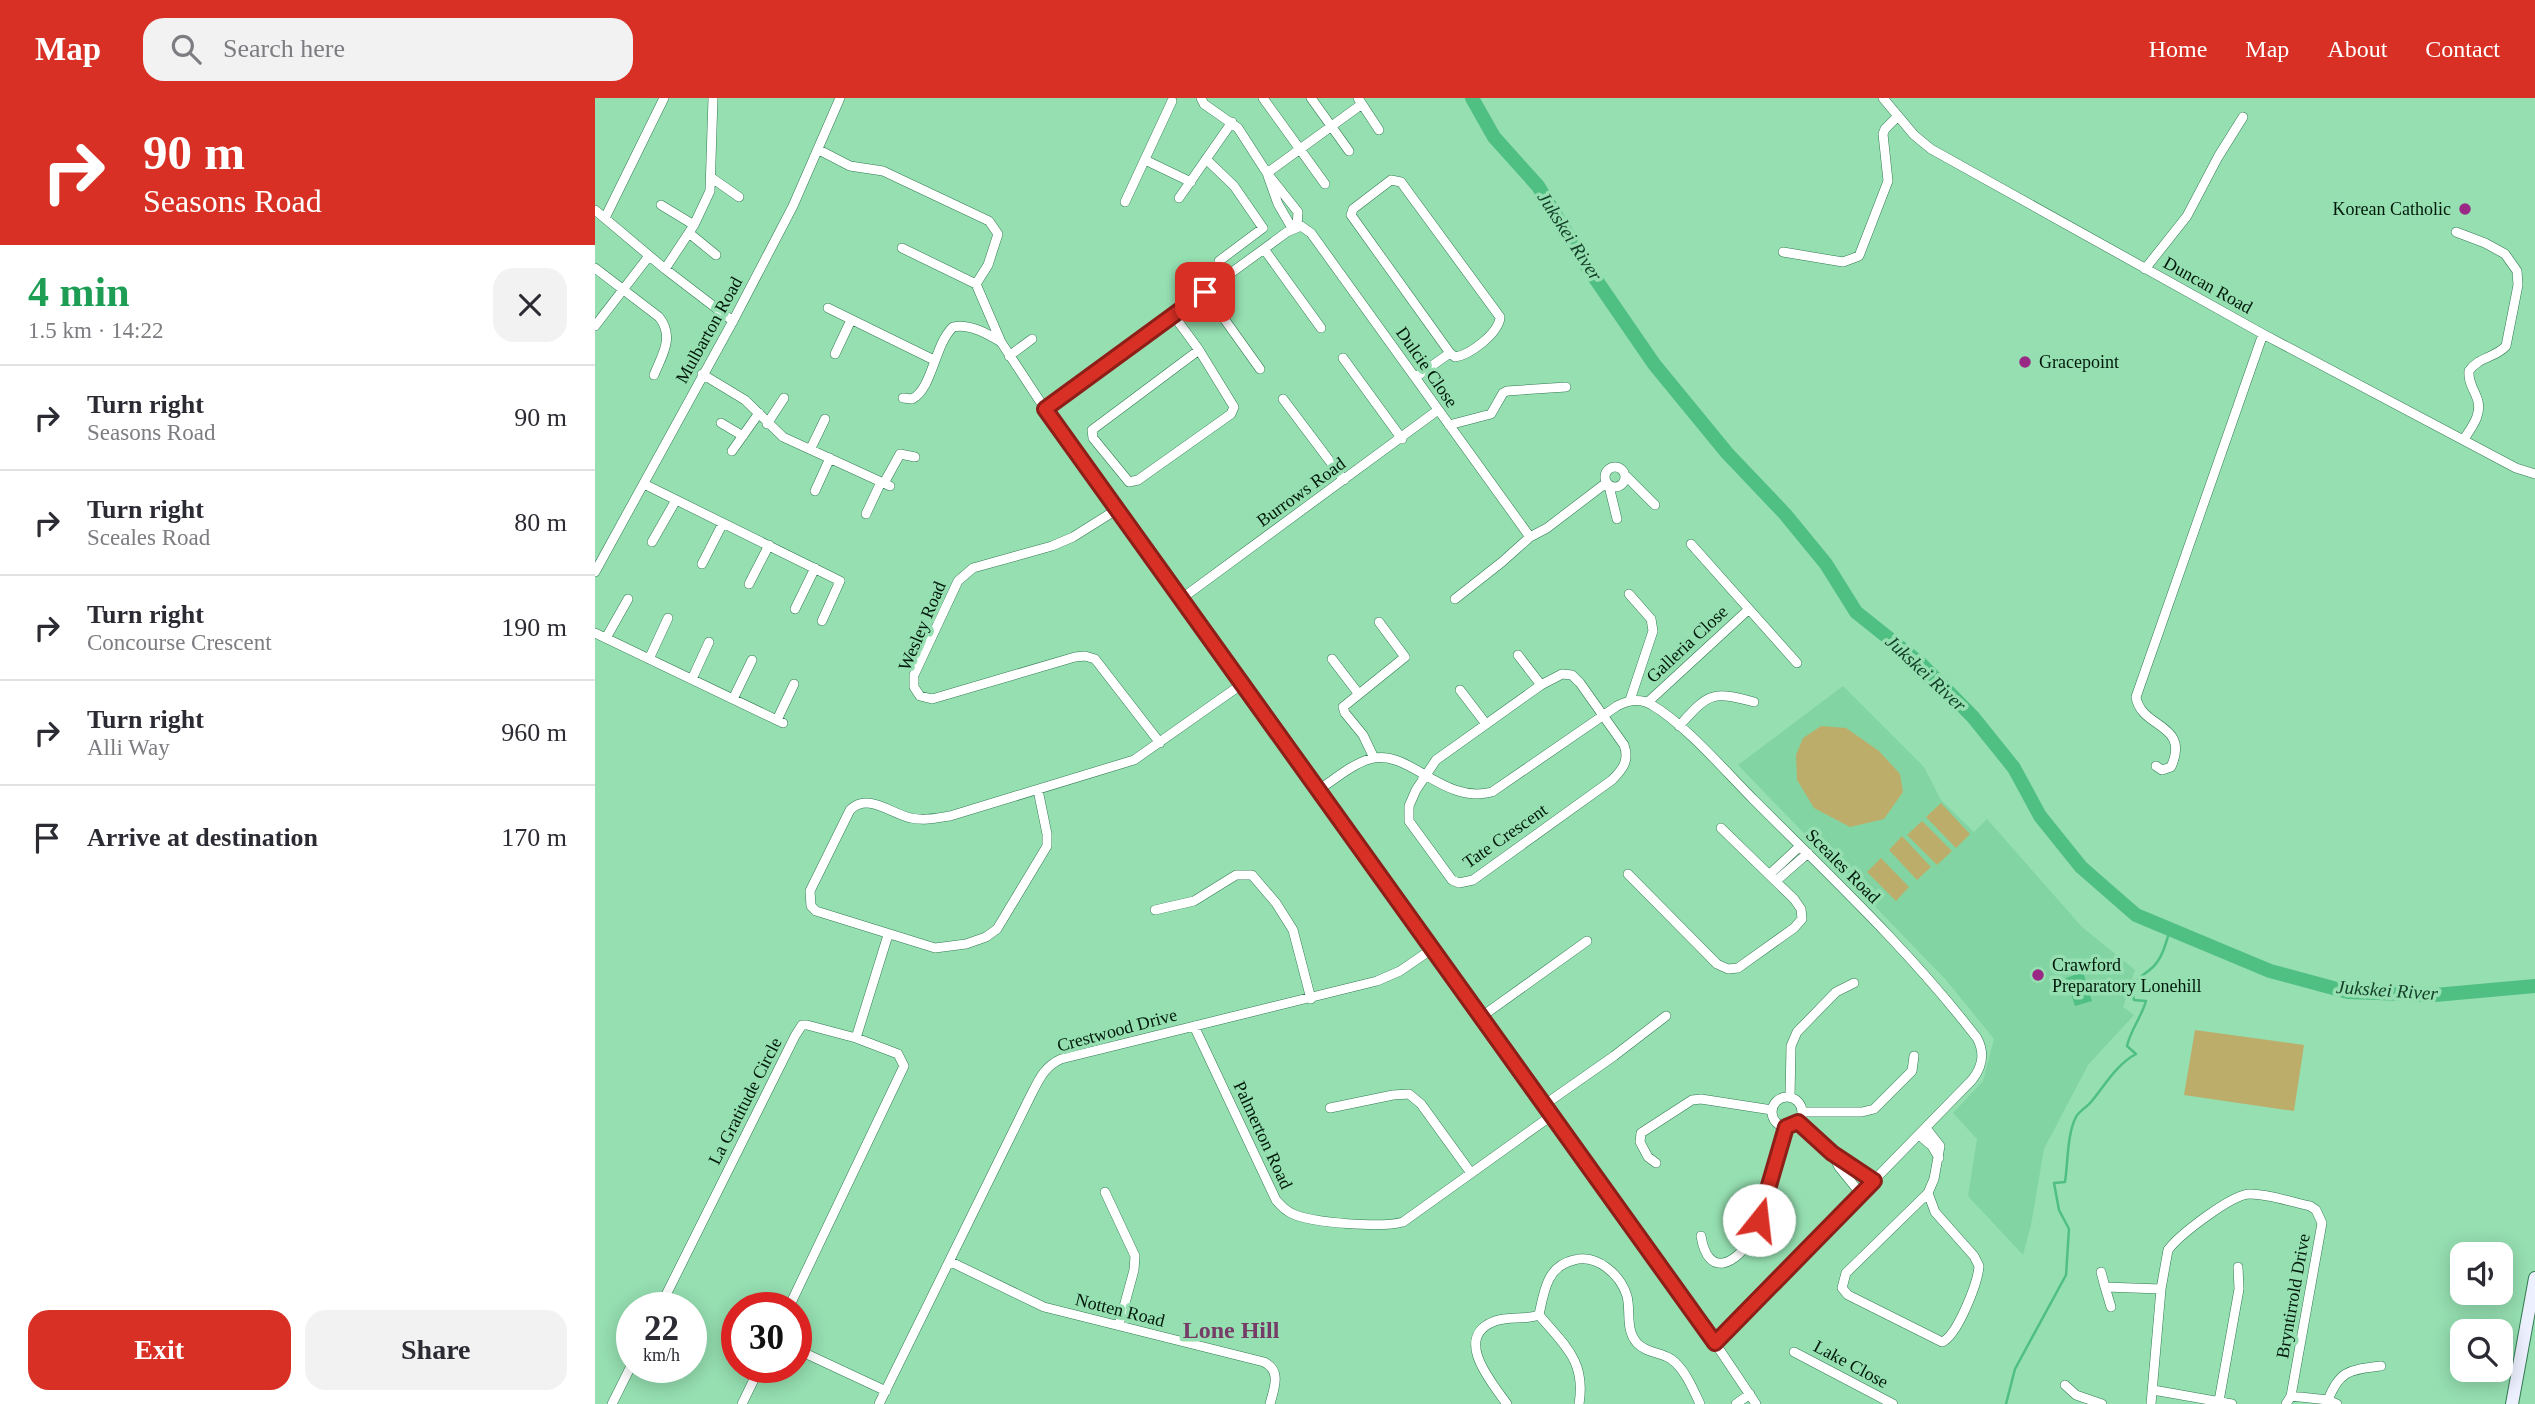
<!DOCTYPE html>
<html lang="en">
<head>
<meta charset="utf-8">
<style>
  :root { --surface:#fff; --page:#f2f2f3; --text:#2b2b33; --muted:#7c7c81; --line:#e1e1e2; --accent:#d93025 }
  body { margin:0; font-family:"Times New Roman",serif; background:var(--page); color:var(--text); height:100vh; display:flex; flex-direction:column; font-size:26px; white-space:nowrap }
  * { box-sizing:border-box; margin:0 }
  p { font-size:23px; color:var(--muted) }
  .icon { flex:none; width:38px; height:38px; fill:none; stroke:currentColor; stroke-width:2; stroke-linecap:round; stroke-linejoin:round }
  .map { position:relative; flex:1; overflow:hidden }
  .side { display:flex; flex-direction:column; background:var(--surface); width:595px }
  .side>* { flex:none }
  .banner { background:#d93025; color:#fff; overflow:hidden }
  .controls { position:absolute; left:1855px; top:1144px; display:grid; gap:14px }
  .controls a { display:grid; place-items:center; width:63px; height:63px; border-radius:14px; background:var(--surface); box-shadow:0 4px 18px #0003; font-size:35px }
  .speed { position:absolute; left:21px; top:1194px; display:flex; gap:14px; font-size:35px; font-weight:700; text-align:center }
  .speed>* { display:grid; place-content:center; width:91px; height:91px; border-radius:50%; background:var(--surface); box-shadow:0 4px 18px #0003; line-height:1 }
  .speed small { font-size:18px; font-weight:400 }
  .speed .limit { border:10px solid #d22; background:#fff; color:#111 }
  .pin { position:absolute; display:grid; place-items:center; width:60px; height:60px; color:#fff; margin:-30px; border-radius:14px; box-shadow:0 4px 10px #0006 }
  .me { position:absolute; width:77px; margin:-38px; rotate:16deg; stroke-linejoin:round; filter:drop-shadow(0 0 5px #0008) }
  .turn { display:flex; align-items:center; gap:24px; height:147px; padding:0 28px; font-size:32px }
  .turn .icon { width:91px; height:91px; stroke-width:2.5 }
  .turn b { display:block; font-size:49px; line-height:60px }
  .round { display:grid; place-items:center; flex:none; width:74px; height:74px; border-radius:21px; background:var(--page) }
  .overview { display:flex; align-items:center; justify-content:space-between; height:119px; padding:0 28px }
  h1 { font-size:42px; font-weight:600; line-height:52px; color:#1e9e55 }
  .action { display:flex; gap:14px; margin-top:auto; padding:14px 28px }
  .action a { flex:1; height:80px; border-radius:21px; background:var(--accent); color:#fff; font-size:28px; font-weight:600; line-height:80px; text-align:center }
  .action a+a { background:var(--page); color:var(--text) }
  ul { padding:0; list-style:none }
  li { display:flex; align-items:center; gap:21px; height:105px; padding:0 28px; border-top:2px solid var(--line) }
  li div { flex:1 }
  li b { display:block; font-size:26px }
  li em { font-style:normal }
  header { display:flex; align-items:center; gap:42px; box-sizing:border-box; height:98px; padding:0 35px; background:var(--accent); color:#fff }
  header strong { font-size:33px }
  nav { display:flex; gap:38px; margin-inline-start:auto; font-size:24px }
  .search { width:490px; height:63px; background:var(--page); display:flex; align-items:center; gap:18px; box-sizing:border-box; padding:0 24px; border-radius:21px; color:var(--muted); font-size:26px }
  main { display:flex; flex:1; min-height:0 }
  .map>svg:first-child { display:block }
  .built { fill:#83d4a3 }
  .green { fill:#bdad6a }
  .water { fill:#50bf82 }
  .lines { fill:none; stroke-linecap:round; stroke-linejoin:round }
  .stream { stroke:#50bf82; stroke-width:2.5 }
  .river { stroke:#50bf82; stroke-width:14 }
  .street-casing { stroke:#317b52; stroke-width:10 }
  .secondary-casing { stroke:#317b52; stroke-width:14 }
  .street { stroke:#fff; stroke-width:9 }
  .secondary { stroke:#edf0fe; stroke-width:12 }
  .route-casing { stroke:#8d1f18; stroke-width:18 }
  .route { stroke:#d93025; stroke-width:12 }
  .poi-dot { fill:#9a2885; stroke:#95dfb1; stroke-width:2.5 }
  .labels { text-anchor:middle; dominant-baseline:central; stroke-width:7; stroke-linejoin:round; paint-order:stroke }
  .poi-label { font-size:18px; fill:#00190a; stroke:#95dfb1; text-anchor:start }
  .street-label { font-size:18px; fill:#00190a; stroke:#95dfb1 }
  .water-label { font-size:19px; font-style:italic; fill:#144129; stroke:#95dfb1 }
  .district-label { font-size:24px; font-weight:bold; fill:#753c68; stroke:#95dfb1 }
</style>
</head>
<body>
<header>
<strong>Map</strong>
<div class="search"><svg class="icon" aria-label="search" viewBox="0 0 24 24"><circle cx="10" cy="10" r="6"/><path d="M15 15l6 6"/></svg>Search here</div>
<nav><a>Home</a><a>Map</a><a>About</a><a>Contact</a></nav>
</header>
<main>
<section class="side">
<div class="banner">
<div class="turn"><svg class="icon" aria-label="right" viewBox="0 0 24 24"><path d="M7 20v-9h11M14 6l5 5-5 5"/></svg><div><b>90 m</b>Seasons Road</div></div>
</div>
<div class="overview"><div><h1>4 min</h1><p>1.5 km · 14:22</p></div><a class="round"><svg class="icon" aria-label="close" viewBox="0 0 24 24"><path d="M6 6l12 12M18 6L6 18"/></svg></a></div>
<ul>
<li><svg class="icon" aria-label="right" viewBox="0 0 24 24"><path d="M7 20v-9h11M14 6l5 5-5 5"/></svg><div><b>Turn right</b><p>Seasons Road</p></div><em>90 m</em></li>
<li><svg class="icon" aria-label="right" viewBox="0 0 24 24"><path d="M7 20v-9h11M14 6l5 5-5 5"/></svg><div><b>Turn right</b><p>Sceales Road</p></div><em>80 m</em></li>
<li><svg class="icon" aria-label="right" viewBox="0 0 24 24"><path d="M7 20v-9h11M14 6l5 5-5 5"/></svg><div><b>Turn right</b><p>Concourse Crescent</p></div><em>190 m</em></li>
<li><svg class="icon" aria-label="right" viewBox="0 0 24 24"><path d="M7 20v-9h11M14 6l5 5-5 5"/></svg><div><b>Turn right</b><p>Alli Way</p></div><em>960 m</em></li>
<li><svg class="icon" aria-label="arrive" viewBox="0 0 24 24"><path d="M6 21V4h12l-3 4 3 4H6"/></svg><div><b>Arrive at destination</b></div><em>170 m</em></li>
</ul>
<div class="action"><a>Exit</a><a>Share</a></div>
</section>
<div class="map">
<svg width="1940" height="1306" viewBox="0 0 1940 1306">
  <rect width="100%" height="100%" fill="#95dfb1"/>
  <!-- built -->
  <path class="built" d="M1248 588 1329 669 1346 702 1379 734 1392 721 1487 829 1540 872 1528 909 1539 917 1493 967 1449 1051 1436 1127 1428 1157 1373 1098 1382 1041 1358 1015 1388 983 1399 941 1351 882 1143 667Z"/>
  <!-- green -->
  <path class="green" d="M1226 628 1251 630 1284 653 1305 676 1308 694 1289 721 1255 729 1219 710 1202 682 1201 657 1208 640Z
    M1346 705 1375 736 1361 750 1331 719Z
    M1327 723 1357 753 1342 767 1312 737Z
    M1307 738 1336 769 1322 782 1294 752Z
    M1286 760 1314 789 1301 803 1272 774Z
    M1600 932 1709 947 1699 1013 1589 997Z"/>
  <!-- water -->
  <path class="water" d="M1488 874 1497 903 1480 908 1471 880Z"/>
  <g class="lines">
    <!-- stream -->
    <path class="stream" d="M1411 1306 1420 1271 1471 1177 1474 1131 1464 1112 1459 1085 1470 1084C1473 1065 1472 1036 1481 1019 1484 1013 1492 1009 1496 1004 1510 987 1522 966 1541 956L1532 948C1536 931 1546 920 1551 903L1539 902 1537 894C1546 874 1545 881 1558 869 1568 859 1571 844 1575 832"/>
    <!-- river -->
    <path class="river" d="M877 0 899 39 943 88 993 170 1059 266 1132 355 1190 416 1231 466 1261 514 1326 566 1378 619 1419 670 1445 718 1486 769 1541 817 1675 873 1753 894 1840 897 1940 888"/>
    <defs>
      <path id="street" d="M606 0 609 6 643 30 672 75 703 114 702 128
        M668 0 730 86
        M716 0 754 53
        M763 0 784 32
        M1288 0 1319 37 1336 51 1668 236 1921 370 1940 376
        M224 52 255 68 288 73 394 123 403 136 393 167 381 186 307 150
        M611 61 639 88 668 130 624 163
        M550 62 596 84
        M672 75 767 6
        M673 78 683 106 697 130
        M117 80 144 99
        M584 100 637 24
        M530 104 577 3
        M66 107 99 127
        M0 112 70 171 138 223
        M10 120 69 0
        M1861 134 1890 145 1910 156 1922 173 1923 187 1911 248C1900 260 1883 259 1874 273 1873 283 1878 290 1882 300 1888 315 1877 329 1869 341
        M94 135 121 157
        M669 151 726 230
        M1188 154 1248 164 1264 158 1293 83 1288 36 1290 31 1303 18
        M0 170 64 219C80 239 67 257 59 277
        M70 171 99 127 115 93 118 0
        M1550 171 1592 118 1623 59 1648 19
        M381 186 406 244 450 311 1120 1245 1161 1306
        M610 194 665 271
        M233 210 339 262
        M579 218 604 252 639 309 636 316 543 382 534 384 498 340 497 332 604 252
        M0 228 54 158
        M240 256 256 222
        M414 258 437 241
        M748 260 807 341
        M107 276 150 302 188 339 295 388
        M821 279 855 255 860 259C875 257 904 235 905 219L814 95 806 84 796 82 758 111 756 117 855 255
        M308 300 317 301C338 290 339 247 358 229 374 225 393 236 406 244
        M688 301 749 382
        M450 311 692 134 706 128 716 135 935 439
        M126 325 148 338
        M172 326 189 300
        M854 327 896 316 908 295 912 293 971 289
        M216 350 230 321
        M137 353 164 315
        M1010 379a10 10 0 1 1 20 0a10 10 0 1 1-20 0Z
        M1030 377 1060 407
        M289 385 305 356 320 359
        M49 386 245 483 227 523
        M1014 388 1022 421
        M220 393 235 360
        M521 412 478 439 457 448 378 470 363 483 319 577V589L325 598 337 601 480 559 490 558 500 561 565 645
        M271 416 286 384
        M57 444 81 402
        M1096 446 1202 565
        M107 466 128 425
        M0 474 138 223 198 108 245 0
        M154 486 174 447
        M1034 496 1056 521 1058 533 1035 602
        M586 501 843 312
        M860 501 907 464 935 439 952 430 1011 385
        M200 511 220 470
        M0 535 188 625
        M11 540 33 501
        M923 557 946 587
        M54 561 73 520
        M737 561 763 595
        M967 576 977 577 985 585 1029 647C1035 663 1027 672 1017 682L878 782 864 785 857 782 814 723V708L821 692 841 662 946 587Z
        M97 581 114 544
        M865 592 891 626
        M138 601 157 562
        M1053 604 1153 512
        M182 622 199 586
        M1084 628C1113 596 1116 592 1159 604
        M779 660 768 637 750 615 748 609 810 559 784 524
        M1561 668 1567 672 1576 669C1596 625 1546 631 1541 599L1668 236
        M443 692 452 736V748L402 831 391 839 371 846 340 850 221 813 216 808 215 793 255 712C273 694 296 716 316 720 329 723 342 720 355 718L539 662 647 586
        M723 692C739 682 757 666 775 661 815 650 847 707 897 694L1022 608C1033 602 1046 600 1057 607 1091 627 1130 673 1159 702 1236 779 1315 853 1382 940 1390 955 1388 968 1377 982L1120 1245
        M1033 776 1122 866 1133 871 1143 870 1199 830 1207 821 1206 811 1199 801 1126 730
        M1175 776 1205 748
        M1181 783 1213 755
        M560 812 599 803 641 777H657L681 805 698 832 716 901
        M886 919 992 843
        M599 928 681 1102C686 1108 691 1113 698 1116 718 1125 787 1130 808 1124L956 1018
        M261 940 293 837
        M1177 1014a15 15 0 1 1 30 0a15 15 0 1 1-30 0Z
        M1195 999 1196 948 1202 934 1241 894 1259 885
        M949 1007 1019 958 1071 918
        M735 1010 798 997 814 996 826 1006 876 1075
        M1208 1014H1267L1279 1011 1317 973 1319 958
        M1204 1024 1237 1055 1279 1083
        M1331 1030 1345 1048 1339 1081 1333 1095 1251 1175 1247 1190 1253 1197 1347 1244C1362 1238 1383 1185 1384 1168L1379 1158 1340 1114 1333 1095
        M1324 1037 1337 1048 1344 1060
        M1238 1057 1244 1069 1266 1096
        M1061 1065 1053 1059 1045 1044 1046 1035 1097 1002 1106 1001 1177 1012
        M510 1094 540 1158 539 1172 524 1227
        M1106 1138C1113 1181 1141 1167 1158 1138 1168 1120 1176 1082 1182 1060 1185 1050 1188 1039 1191 1029
        M356 1164 449 1209 669 1264C687 1273 679 1290 675 1306
        M1506 1174 1510 1189 1566 1191
        M1510 1189 1516 1209
        M65 1209 200 938 207 927H212L261 940 303 956 309 968 194 1209
        M944 1217C970 1248 991 1263 984 1306
        M201 1251 291 1293
        M1199 1254 1298 1306
        M1470 1287 1481 1297 1507 1306
        M1558 1292 1637 1306
        M1696 1298 1733 1302 1742 1306
        M1733 1302C1745 1271 1756 1272 1786 1268
        M1624 1303 1644 1191 1643 1169
        M17 1306 37 1266
        M147 1306 165 1269
        M284 1306 434 1001C443 984 448 969 466 961L782 883 805 873 837 851
        M912 1306C897 1285 857 1239 900 1223 914 1218 930 1222 944 1217 949 1193 952 1168 979 1162 1002 1156 1025 1176 1032 1198 1036 1214 1030 1231 1042 1245 1051 1255 1065 1254 1076 1261 1090 1271 1098 1291 1105 1306
        M1141 1306 1155 1296
        M1556 1306 1566 1191 1573 1152C1584 1137 1637 1096 1655 1096 1674 1096 1696 1104 1715 1108L1721 1112 1727 1125 1696 1298 1691 1306"/>
      <path id="secondary" d="M1917 1306 1940 1180"/>
    </defs>
    <!-- street casing -->
    <use href="#street" class="street-casing"/>
    <!-- secondary casing -->
    <use href="#secondary" class="secondary-casing"/>
    <!-- street -->
    <use href="#street" class="street"/>
    <!-- secondary -->
    <use href="#secondary" class="secondary"/>
  </g>
  <g class="lines">
    <defs>
      <path id="route" d="M610 194 450 311 1120 1245 1279 1083 1237 1055 1203 1024 1191 1029 1164 1122"/>
    </defs>
    <!-- route casing -->
    <use href="#route" class="route-casing"/>
    <!-- route -->
    <use href="#route" class="route"/>
  </g>
  <!-- markers -->
  <g class="poi-dot">
    <circle cx="1870" cy="111" r="7"/>
    <circle cx="1430" cy="264" r="7"/>
    <circle cx="1443" cy="877" r="7"/>
  </g>
  <g class="labels">
    <!-- poi labels -->
    <g class="poi-label">
      <text x="1856" y="111" text-anchor="end">Korean Catholic</text>
      <text x="1444" y="264">Gracepoint</text>
      <text x="1457" y="867">Crawford<tspan x="1457" dy="21">Preparatory Lonehill</tspan></text>
    </g>
    <!-- street labels -->
    <g class="street-label">
      <text transform="translate(1613 187) rotate(29)">Duncan Road</text>
      <text transform="translate(114 232) rotate(-61)">Mulbarton Road</text>
      <text transform="translate(832 269) rotate(55)">Dulcie Close</text>
      <text transform="translate(706 394) rotate(-36)">Burrows Road</text>
      <text transform="translate(327 528) rotate(-67)">Wesley Road</text>
      <text transform="translate(1092 546) rotate(-43)">Galleria Close</text>
      <text transform="translate(910 738) rotate(-35)">Tate Crescent</text>
      <text transform="translate(1248 768) rotate(45)">Sceales Road</text>
      <text transform="translate(522 932) rotate(-15)">Crestwood Drive</text>
      <text transform="translate(150 1003) rotate(-63)">La Gratitude Circle</text>
      <text transform="translate(668 1037) rotate(65)">Palmerton Road</text>
      <text transform="translate(1698 1198) rotate(-80)">Bryntirrold Drive</text>
      <text transform="translate(525 1212) rotate(14)">Notten Road</text>
      <text transform="translate(1256 1266) rotate(28)">Lake Close</text>
    </g>
    <!-- water labels -->
    <g class="water-label">
      <text transform="translate(975 138) rotate(57)">Jukskei River</text>
      <text transform="translate(1331 575) rotate(43)">Jukskei River</text>
      <text transform="translate(1792 892) rotate(4)">Jukskei River</text>
    </g>
    <!-- district labels -->
    <g class="district-label">
      <text x="636" y="1232">Lone Hill</text>
    </g>
  </g>
</svg>
<div class="controls">
<a><svg class="icon" aria-label="sound" viewBox="0 0 24 24"><path d="M4 9h4l5-4v14l-5-4H4zM17 9q2 3 0 6"/></svg></a>
<a><svg class="icon" aria-label="search" viewBox="0 0 24 24"><circle cx="10" cy="10" r="6"/><path d="M15 15l6 6"/></svg></a>
</div>
<div class="speed"><div>22<small>km/h</small></div><div class="limit">30</div></div>
<div class="pin" style="left:610px;top:194px;background:#d93025"><svg class="icon" aria-label="arrive" viewBox="0 0 24 24"><path d="M6 21V4h12l-3 4 3 4H6"/></svg></div>
<svg class="me" style="left:1164px;top:1122px" viewBox="-20 -20 40 40"><circle r="19" fill="#fff"/><path d="M0-13L10 11 0 6-10 11z" fill="#d93025"/></svg>
</div>
</main>
</body>
</html>
